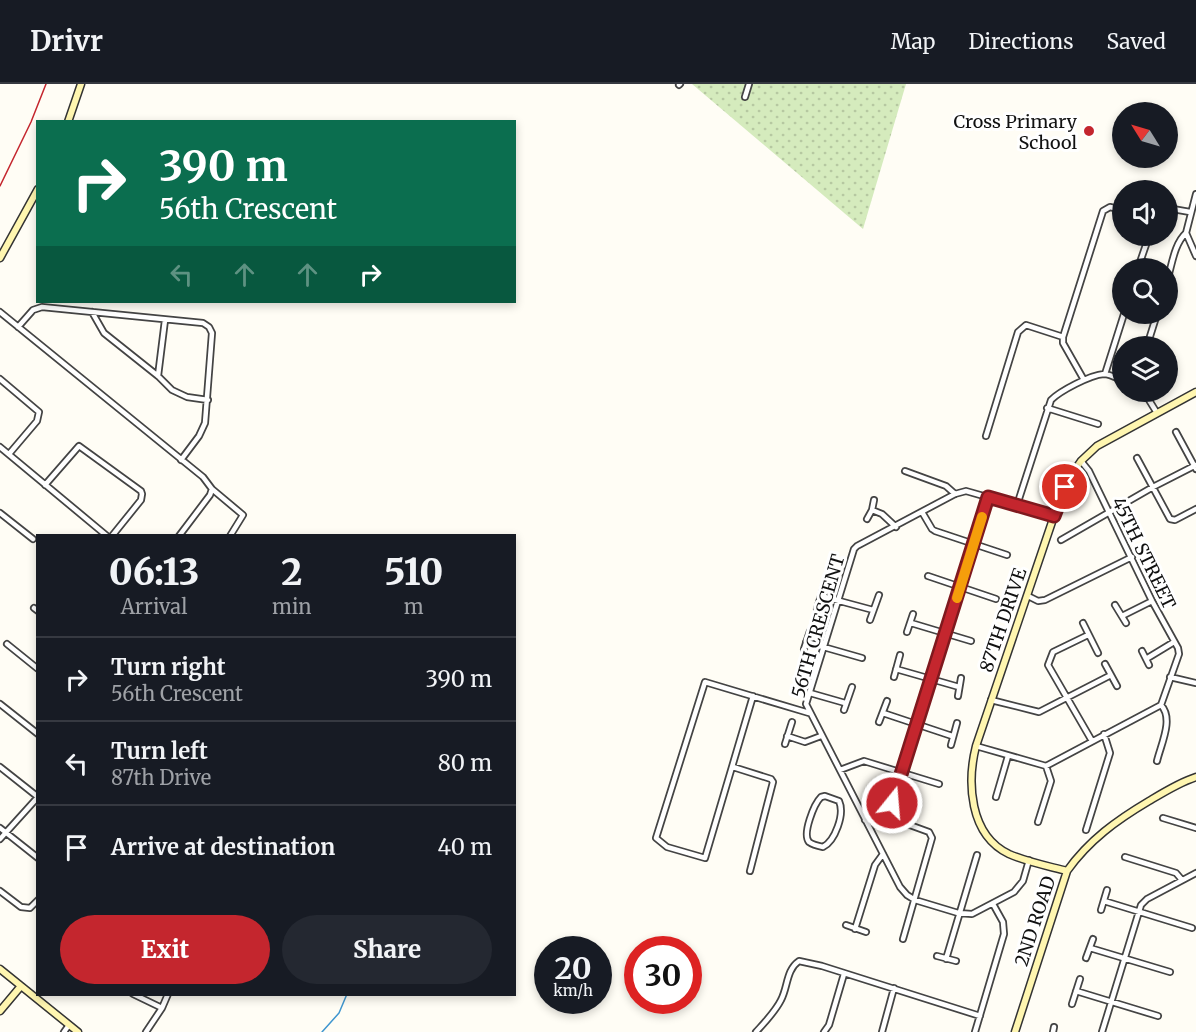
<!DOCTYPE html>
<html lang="en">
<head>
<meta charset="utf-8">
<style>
  :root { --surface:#171b24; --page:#242831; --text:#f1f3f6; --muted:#9ea1a6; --line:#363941; --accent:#c4262e }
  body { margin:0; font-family:Merriweather,serif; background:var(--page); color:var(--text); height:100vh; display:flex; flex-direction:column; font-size:22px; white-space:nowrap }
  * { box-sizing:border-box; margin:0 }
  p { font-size:20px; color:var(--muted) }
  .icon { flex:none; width:33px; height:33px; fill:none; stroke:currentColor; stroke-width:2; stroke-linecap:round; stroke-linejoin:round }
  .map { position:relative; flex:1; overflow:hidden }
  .details { position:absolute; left:36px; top:450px; width:480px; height:462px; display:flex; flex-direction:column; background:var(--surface); border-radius:0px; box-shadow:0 3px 9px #0003 }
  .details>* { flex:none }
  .hud { position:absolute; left:36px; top:36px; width:480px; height:183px; border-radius:0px; box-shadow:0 3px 9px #0003; background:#0b6e4f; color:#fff; overflow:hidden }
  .needle { width:39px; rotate:307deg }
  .controls { position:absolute; left:1112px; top:18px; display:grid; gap:12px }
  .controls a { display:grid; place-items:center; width:66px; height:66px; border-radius:50%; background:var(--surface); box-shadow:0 3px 9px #0003; font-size:30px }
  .speed { position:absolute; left:534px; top:852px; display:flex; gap:12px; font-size:30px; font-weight:700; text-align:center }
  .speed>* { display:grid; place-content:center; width:78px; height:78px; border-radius:50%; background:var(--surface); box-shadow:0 3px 9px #0003; line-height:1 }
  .speed small { font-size:15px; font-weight:400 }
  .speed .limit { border:9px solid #d22; background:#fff; color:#111 }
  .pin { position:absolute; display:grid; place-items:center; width:51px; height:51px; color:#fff; margin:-26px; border:3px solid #fff; border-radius:50%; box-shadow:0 2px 6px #0007 }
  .me { position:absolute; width:66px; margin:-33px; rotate:17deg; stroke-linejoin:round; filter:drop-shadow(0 0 4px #0008) }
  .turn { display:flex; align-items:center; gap:21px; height:126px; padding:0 24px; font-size:27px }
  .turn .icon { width:78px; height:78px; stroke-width:2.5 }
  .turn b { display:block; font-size:42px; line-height:51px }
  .lanes { display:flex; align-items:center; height:57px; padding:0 24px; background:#0003; justify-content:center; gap:30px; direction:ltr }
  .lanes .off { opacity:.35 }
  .eta { display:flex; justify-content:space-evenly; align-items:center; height:102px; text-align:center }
  .eta b { font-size:36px; font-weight:800; line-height:42px }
  .button { display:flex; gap:12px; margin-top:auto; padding:12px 24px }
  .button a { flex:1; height:69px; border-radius:36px; background:var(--accent); color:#fff; font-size:24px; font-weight:800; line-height:69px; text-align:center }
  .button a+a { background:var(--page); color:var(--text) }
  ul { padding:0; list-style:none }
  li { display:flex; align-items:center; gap:18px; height:84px; padding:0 24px; border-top:2px solid var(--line) }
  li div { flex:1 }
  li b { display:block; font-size:22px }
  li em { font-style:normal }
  header { display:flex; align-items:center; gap:36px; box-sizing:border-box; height:84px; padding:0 30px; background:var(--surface); border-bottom:2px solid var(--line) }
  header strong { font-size:28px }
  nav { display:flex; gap:33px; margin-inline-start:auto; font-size:21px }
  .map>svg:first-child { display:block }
  .grass { fill:url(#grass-dots) }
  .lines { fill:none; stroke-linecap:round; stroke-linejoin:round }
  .stream { stroke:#3f96cf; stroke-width:1.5 }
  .street-casing { stroke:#444; stroke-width:8 }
  .secondary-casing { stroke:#333; stroke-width:9 }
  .street { stroke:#fff; stroke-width:4.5 }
  .secondary { stroke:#fff6b0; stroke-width:6 }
  .rail { stroke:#c4262e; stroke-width:1.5 }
  .route-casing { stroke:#7f191e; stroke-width:15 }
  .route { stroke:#c4262e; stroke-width:10 }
  .slow { stroke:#f59e0b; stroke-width:10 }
  .poi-dot { fill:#c4262e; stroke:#fff; stroke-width:2 }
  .labels { text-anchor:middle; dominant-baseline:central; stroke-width:6; stroke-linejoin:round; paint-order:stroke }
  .poi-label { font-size:18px; fill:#111; stroke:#fff; text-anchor:end }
  .street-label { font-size:18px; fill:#111; stroke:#fff }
</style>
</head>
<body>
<header>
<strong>Drivr</strong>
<nav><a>Map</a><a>Directions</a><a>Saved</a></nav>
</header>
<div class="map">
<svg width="1196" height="948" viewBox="0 0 1196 948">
  <defs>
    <pattern id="grass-dots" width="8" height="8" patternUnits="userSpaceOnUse" patternTransform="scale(1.5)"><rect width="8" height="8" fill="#d5ebbd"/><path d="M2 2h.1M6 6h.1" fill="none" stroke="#b6c8a1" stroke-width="1.8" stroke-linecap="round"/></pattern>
  </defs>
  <rect width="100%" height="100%" fill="#fffdf5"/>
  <!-- grass -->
  <path class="grass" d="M692 0H906L863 145Z"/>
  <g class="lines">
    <!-- stream -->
    <path class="stream" d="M322 948 339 929 347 910"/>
    <defs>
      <path id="street" d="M679 1 680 0
        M745 13 749 0
        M1196 110 1186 149 1196 172
        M1167 124 1190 128
        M1138 184 1149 152
        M1167 197C1172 181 1174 160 1186 149
        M0 228 203 393 212 405 210 411 179 452
        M92 228 104 249 158 292 172 306 187 313 208 316
        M18 243 33 226 42 223 203 239 209 243 212 249 205 339 199 352 181 376
        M1147 262 1157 230
        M1105 290 1124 230
        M158 292 165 236
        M0 295 39 328 37 337 9 370
        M1084 296 1063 259V253L1103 127 1110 123 1122 126
        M1144 308 1157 329
        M1047 324 1098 340
        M1176 348 1196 385
        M986 352 1018 248 1026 241 1063 253
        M0 363 107 452
        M1137 374 1170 435 1175 436 1196 425
        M905 387 946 402 955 410
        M45 401 79 362 141 407 142 410 141 416 112 452
        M212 405 243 431 230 452
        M1017 421 1051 316C1060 307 1090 291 1104 290 1109 290 1117 294 1122 296
        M872 426 882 430 896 443
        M922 428 932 445 935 447 1007 471
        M0 429 33 455
        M867 435 872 426 874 416
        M1061 456 1153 403 1196 381
        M928 492 996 515
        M821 512 873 526
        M1028 512 1038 517 1045 516 1132 473
        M1115 521 1126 539
        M34 524 38 527
        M817 525 824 502
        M1122 532 1152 517
        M870 536 879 511
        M911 539 971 557
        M1083 539 1098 569
        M907 548 913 530
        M1088 551 1053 568 1048 581 1092 657
        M806 558 862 574
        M7 560 38 585
        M804 565 810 547
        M1142 567 1149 581
        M1146 575 1174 558
        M1105 580 1117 602
        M896 585 959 603
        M894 593 900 571
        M1170 593 1196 599
        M810 609 845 619
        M753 612 705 774 667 763 656 754 705 598 809 629
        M958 612 961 594
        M991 616 1039 628 1111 591
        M0 620 38 650
        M844 626 852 603
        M883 629 952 652
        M879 638 887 617
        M787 652 805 658 821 652
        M785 660 792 638
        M951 661 957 639
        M976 662 1046 682 1161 621 1179 570 1178 564 1152 517 1089 387 1081 377
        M1157 677C1161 660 1174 635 1161 621
        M0 683 38 713
        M733 683 771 695 773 698 750 787
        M840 686 864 677 939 700
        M825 712 839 717C845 730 835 757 823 763 818 762 813 761 809 758 802 750 814 720 821 713Z
        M996 713 1008 672
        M888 723 896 736 929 748 932 754 903 855
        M1163 734 1196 744
        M865 736 892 719 918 640 988 413
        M1038 738 1051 697 1046 682
        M0 744 38 774
        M1086 746 1110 669 1104 650
        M0 755 38 713
        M1125 773 1176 789 1182 796
        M1029 776 1023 797 1014 808 972 830 958 829 915 816 907 811 900 803 806 620 854 465 857 462 955 410 966 407 1054 432
        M0 807 21 823 30 824 38 816
        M1104 817 1192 844
        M1101 826 1107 806
        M846 841 866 848
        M855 845 875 781 883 770
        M1090 864 1170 888
        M937 872 956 877
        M1086 874 1093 855
        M946 875 977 771
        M1076 907 1158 932
        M133 910 162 924
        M1072 920 1080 895
        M64 948 69 941
        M146 948 162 924 168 910
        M756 948C765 938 775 928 781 916 788 903 786 886 799 877L822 882 980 932
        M824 948 829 941 844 890
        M882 948 894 904
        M975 948 1004 850 1003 838 993 820
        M1053 948 1054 943
        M1102 948 1141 821 1147 815 1196 789"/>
      <path id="secondary" d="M68 38 81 0
        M0 174 38 105
        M1067 787C1048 782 1027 778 1009 770 969 751 967 698 976 662L1054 432 1072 390 1081 377 1097 362 1196 308
        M0 885 78 948
        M0 927 21 902
        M1015 948 1067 787C1089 756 1117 736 1149 717 1164 708 1180 698 1196 693"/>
    </defs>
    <!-- street casing -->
    <use href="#street" class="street-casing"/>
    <!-- secondary casing -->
    <use href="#secondary" class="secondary-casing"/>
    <!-- street -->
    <use href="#street" class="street"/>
    <!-- secondary -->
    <use href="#secondary" class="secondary"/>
    <!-- rail -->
    <path class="rail" d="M0 102 31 38 46 0"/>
  </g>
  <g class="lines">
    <defs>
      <path id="route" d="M892 719 988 413 1054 432 1065 403"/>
    </defs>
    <!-- route casing -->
    <use href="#route" class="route-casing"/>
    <!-- route -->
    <use href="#route" class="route"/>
    <!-- slow -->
    <path class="slow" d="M957 514 982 433"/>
  </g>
  <!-- markers -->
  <circle class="poi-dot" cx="1089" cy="47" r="6"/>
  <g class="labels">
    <!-- poi labels -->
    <g class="poi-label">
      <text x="1077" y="37">Cross Primary<tspan x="1077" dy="21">School</tspan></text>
    </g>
    <!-- street labels -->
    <g class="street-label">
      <text transform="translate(1144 469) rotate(64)">45TH STREET</text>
      <text transform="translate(1003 536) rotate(-71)">87TH DRIVE</text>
      <text transform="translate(818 542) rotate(-74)">56TH CRESCENT</text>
      <text transform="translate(1035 837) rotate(-72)">2ND ROAD</text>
    </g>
  </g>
</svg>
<div class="controls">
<a><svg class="needle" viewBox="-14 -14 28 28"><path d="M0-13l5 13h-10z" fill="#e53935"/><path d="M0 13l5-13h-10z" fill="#9ea1a6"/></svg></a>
<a><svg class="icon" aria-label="sound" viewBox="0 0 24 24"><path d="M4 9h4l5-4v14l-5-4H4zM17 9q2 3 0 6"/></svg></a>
<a><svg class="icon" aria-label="search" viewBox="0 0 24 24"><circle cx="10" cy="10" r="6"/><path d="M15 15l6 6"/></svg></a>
<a><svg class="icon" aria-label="layers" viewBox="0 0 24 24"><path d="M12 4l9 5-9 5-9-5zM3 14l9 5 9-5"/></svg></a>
</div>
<div class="speed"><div>20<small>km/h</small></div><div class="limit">30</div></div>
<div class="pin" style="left:1065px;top:403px;background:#d93025"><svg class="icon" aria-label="arrive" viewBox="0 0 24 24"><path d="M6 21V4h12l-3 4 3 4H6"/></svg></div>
<svg class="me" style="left:892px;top:719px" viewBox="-20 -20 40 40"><circle r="17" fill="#c4262e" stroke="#fff" stroke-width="3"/><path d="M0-11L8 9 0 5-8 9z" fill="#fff"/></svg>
<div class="hud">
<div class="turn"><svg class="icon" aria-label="right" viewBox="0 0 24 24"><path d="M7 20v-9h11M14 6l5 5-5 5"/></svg><div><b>390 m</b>56th Crescent</div></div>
<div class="lanes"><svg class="icon off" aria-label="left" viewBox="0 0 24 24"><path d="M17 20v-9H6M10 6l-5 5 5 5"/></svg><svg class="icon off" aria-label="ahead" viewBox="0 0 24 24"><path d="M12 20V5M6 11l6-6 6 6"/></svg><svg class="icon off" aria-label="ahead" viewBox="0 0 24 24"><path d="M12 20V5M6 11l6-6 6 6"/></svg><svg class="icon" aria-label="right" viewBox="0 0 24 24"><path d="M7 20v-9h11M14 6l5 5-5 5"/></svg></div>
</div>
<section class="details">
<div class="eta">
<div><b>06:13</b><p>Arrival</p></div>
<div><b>2</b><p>min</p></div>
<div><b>510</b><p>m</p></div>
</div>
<ul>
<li><svg class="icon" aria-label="right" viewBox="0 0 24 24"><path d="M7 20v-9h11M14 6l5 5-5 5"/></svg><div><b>Turn right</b><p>56th Crescent</p></div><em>390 m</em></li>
<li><svg class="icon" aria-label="left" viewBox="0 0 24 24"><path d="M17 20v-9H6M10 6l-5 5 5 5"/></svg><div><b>Turn left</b><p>87th Drive</p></div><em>80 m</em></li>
<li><svg class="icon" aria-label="arrive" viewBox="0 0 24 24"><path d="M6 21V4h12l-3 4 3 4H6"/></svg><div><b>Arrive at destination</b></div><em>40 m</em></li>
</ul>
<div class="button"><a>Exit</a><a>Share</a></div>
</section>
</div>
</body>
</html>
